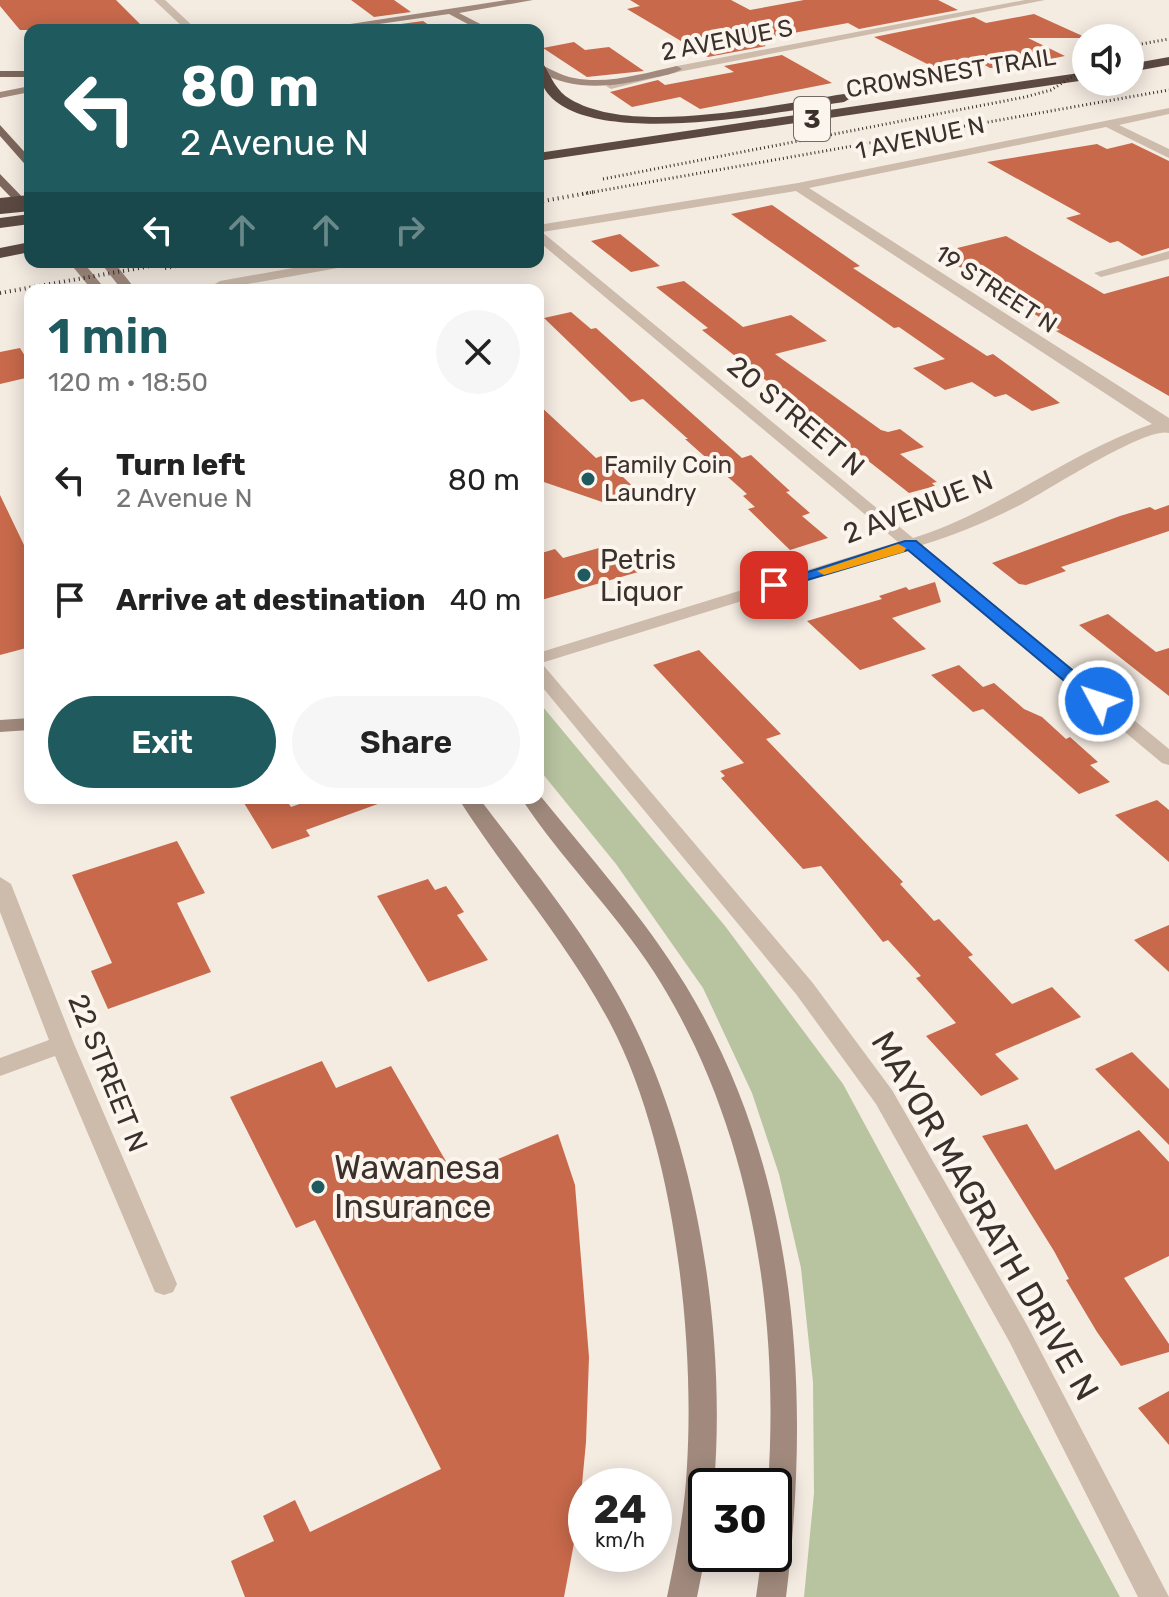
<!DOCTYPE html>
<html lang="en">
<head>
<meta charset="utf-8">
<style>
  :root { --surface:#fff; --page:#f6f6f6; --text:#222; --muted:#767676; --accent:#1f5a5e }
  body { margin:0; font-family:Rubik,sans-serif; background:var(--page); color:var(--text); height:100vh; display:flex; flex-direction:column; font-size:30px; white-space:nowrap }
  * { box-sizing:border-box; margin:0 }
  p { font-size:26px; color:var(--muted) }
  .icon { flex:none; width:44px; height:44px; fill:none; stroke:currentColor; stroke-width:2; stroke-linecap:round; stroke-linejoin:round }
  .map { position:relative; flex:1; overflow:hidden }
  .details { position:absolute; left:24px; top:284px; width:520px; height:520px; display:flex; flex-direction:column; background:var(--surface); border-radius:16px; box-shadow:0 4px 20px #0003 }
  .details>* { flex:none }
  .top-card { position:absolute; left:24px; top:24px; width:520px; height:244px; border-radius:16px; box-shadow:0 4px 20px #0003; background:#1f5a5e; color:#fff; overflow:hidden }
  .fabs { position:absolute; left:1072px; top:24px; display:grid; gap:16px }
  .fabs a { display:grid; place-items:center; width:72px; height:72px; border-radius:50%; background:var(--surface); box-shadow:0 4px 20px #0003; font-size:40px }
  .speed { position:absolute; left:568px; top:1468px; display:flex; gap:16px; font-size:40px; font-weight:700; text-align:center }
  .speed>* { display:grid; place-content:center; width:104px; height:104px; border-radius:50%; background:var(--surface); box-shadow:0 4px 20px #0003; line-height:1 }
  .speed small { font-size:20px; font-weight:400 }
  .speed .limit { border:4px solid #111; border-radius:12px; background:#fff; color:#111 }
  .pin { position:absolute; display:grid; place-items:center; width:68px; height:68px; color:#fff; margin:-34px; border-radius:16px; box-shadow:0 4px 12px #0006 }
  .me { position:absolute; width:88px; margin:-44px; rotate:310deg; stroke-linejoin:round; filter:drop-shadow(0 0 6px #0008) }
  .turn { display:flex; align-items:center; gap:28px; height:168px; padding:0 24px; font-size:36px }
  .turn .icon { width:104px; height:104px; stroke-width:2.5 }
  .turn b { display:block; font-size:56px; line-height:68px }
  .lanes { display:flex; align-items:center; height:76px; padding:0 24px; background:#0003; justify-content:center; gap:40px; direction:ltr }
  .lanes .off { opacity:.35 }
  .round { display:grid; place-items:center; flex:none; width:84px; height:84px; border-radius:42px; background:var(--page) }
  .summary { display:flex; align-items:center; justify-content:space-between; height:136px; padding:0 24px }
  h1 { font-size:48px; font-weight:600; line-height:60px; color:var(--accent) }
  .primary-button { display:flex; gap:16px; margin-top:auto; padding:16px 24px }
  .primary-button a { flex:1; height:92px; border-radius:48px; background:var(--accent); color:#fff; font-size:32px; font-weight:600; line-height:92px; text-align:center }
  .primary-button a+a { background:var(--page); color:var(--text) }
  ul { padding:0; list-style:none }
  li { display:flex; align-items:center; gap:24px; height:120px; padding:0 24px }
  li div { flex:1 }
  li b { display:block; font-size:30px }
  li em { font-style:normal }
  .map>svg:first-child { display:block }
  .green { fill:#b8c4a0 }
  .building { fill:#c8694b }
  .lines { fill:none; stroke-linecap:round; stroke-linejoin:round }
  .street { fill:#cdbbac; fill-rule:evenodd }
  .secondary { fill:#a18a7d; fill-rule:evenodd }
  .primary { fill:#7d675c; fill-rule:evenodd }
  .highway { fill:#5c4a42; fill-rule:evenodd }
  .rail-far1 { stroke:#3b302b; stroke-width:3; stroke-dasharray:1 3; stroke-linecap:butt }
  .rail { stroke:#3b302b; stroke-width:4; stroke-dasharray:1 4; stroke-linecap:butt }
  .highway-bridge { stroke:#5c4a42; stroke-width:16 }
  .route { fill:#1a73e8; stroke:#114b97; stroke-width:2 }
  .slow { fill:#f59e0b }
  .poi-dot { fill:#1f5a5e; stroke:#fbf5ee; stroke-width:3 }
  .labels { text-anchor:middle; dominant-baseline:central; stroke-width:8; stroke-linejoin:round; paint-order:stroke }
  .far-street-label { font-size:24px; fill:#3b302b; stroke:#fbf5ee }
  .far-poi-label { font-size:24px; fill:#3b302b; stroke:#fbf5ee; text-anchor:start }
  .shield { fill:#fbf5ee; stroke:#756b66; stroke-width:2 }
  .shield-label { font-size:26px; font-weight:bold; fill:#3b302b }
  .street-label { font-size:28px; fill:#3b302b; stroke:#fbf5ee }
  .poi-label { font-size:28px; fill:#3b302b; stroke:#fbf5ee; text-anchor:start }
  .near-poi-label { font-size:34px; fill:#3b302b; stroke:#fbf5ee; text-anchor:start }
  .near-street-label { font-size:34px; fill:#3b302b; stroke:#fbf5ee }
</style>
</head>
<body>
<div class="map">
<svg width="1169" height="1597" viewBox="0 0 1169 1597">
  <rect width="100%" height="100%" fill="#f4ebe1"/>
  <!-- green -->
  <path class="green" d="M538 701 725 926 843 1084 1120 1597H804L814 1493 813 1382 801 1268 779 1174 752 1093 703 988 616 864 538 768Z"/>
  <!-- building -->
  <path class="building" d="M0 0H116L146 30H20L0 6Z
    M351 0H394L411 12 374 17Z
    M630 0H731L750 10 804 0H938L958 10 859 29 848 23 755 40 766 46 708 57 627 9 640 6Z
    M1034 14 1087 38H1028L1065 56 1005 68H990L983 64 943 72 874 37 974 17 986 23Z
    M423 21 436 30H392L386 26Z
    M574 42 585 50 609 47 644 71 587 77 543 48Z
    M782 55 832 83 700 109 680 97 632 107 610 92 658 80 665 85 734 72 724 66Z
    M1132 143 1169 161V248L1142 256 1118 241 1110 243 1066 218 1081 214 987 162 1097 144 1107 149Z
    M772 205 860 266 853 268 987 356 993 354 1060 403 1032 411 1006 394 995 397 972 382 945 390 913 368 945 359 899 327 894 328 731 214Z
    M620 234 660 266 631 272 591 241Z
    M1006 236 1104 294 1169 276V396L1056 331 1060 330 937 253Z
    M684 281 743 327 791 315 827 341 775 354 881 430 888 432 900 429 924 447 900 454 937 482 932 483 935 486 909 493 702 330 708 328 656 287Z
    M571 312 591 329 596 328 742 458 751 455 790 491 786 492 810 513 802 516 828 538 790 550 748 509 755 507 743 496 747 494 685 439H688L643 399 631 402 544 318Z
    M20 348 30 364V377L0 384V352Z
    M538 404 596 458 601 456 646 499 611 505 538 480Z
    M0 495 24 545 30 544V647L0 655Z
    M1169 505V531L1061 567 1066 571 1026 585 1019 584 992 563 1120 516 1150 507 1155 510Z
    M599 548 652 568 538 601V554L555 549 563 558Z
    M935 582 941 602 892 618 926 649 860 670 807 621 882 599 879 596 906 587 909 590Z
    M1108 614 1156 652 1169 648V696L1079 625Z
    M699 650 781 734 766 739 903 882 900 884 934 921 939 919 973 955 968 957 1012 1004 1052 987 1081 1017 995 1054 1019 1079 981 1096 926 1036 956 1023 916 978 921 976 888 940 883 942 821 866 803 869 721 778 725 776 720 771 744 763 653 665Z
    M959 665 983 687 994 683 1024 709 1042 717 1066 739 1070 737 1098 762 1090 765 1110 782 1079 794 983 709 973 712 931 675Z
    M241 798H285L291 807 316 798H385L386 801 306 830 310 836 272 849Z
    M1157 800 1169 810V862L1115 815Z
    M177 841 205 893 177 903 211 972 108 1009 91 971 112 963 72 875Z
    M428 879 435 890 446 886 464 912 457 915 488 960 428 982 377 896Z
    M1169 925V972L1134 940Z
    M1132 1052 1169 1089V1145L1095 1069Z
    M322 1061 336 1088 391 1066 455 1177 558 1134 575 1185 589 1357 586 1442 579 1516 564 1597H245L231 1561 274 1541 263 1516 295 1500 310 1532 441 1469 315 1220 296 1228 230 1097Z
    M1027 1124 1055 1170 1139 1130 1169 1162V1256L1124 1278 1169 1344V1352L1121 1366 1097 1332 1066 1280 1069 1279 1054 1251 982 1136Z
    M1169 1391V1445L1138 1408Z"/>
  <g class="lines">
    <!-- street -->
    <path class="street" d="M154 0H165L197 30H186Z
      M1025 0H1045L678 72 611 89 606 86 677 66Z
      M1169 108V114L1119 125 1169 149V158L1106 127 809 188 1169 418V433C1146 426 1047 491 1020 505 988 521 956 535 922 545L1169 749V765L1162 763 907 550 538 664V653L898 542 538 241V225L798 183ZM796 191 1152 424C1069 452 1000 511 913 538L542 232Z
      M1169 251V259L1101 277 1094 273Z
      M327 262H356L349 266 220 289 213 285 220 281Z
      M538 664 544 666 812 982 892 1090 1027 1325 1169 1597H1138L1009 1341 876 1104 796 994 538 682Z
      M0 877 11 884 74 1044 177 1284 173 1292 164 1295 155 1292 55 1056 0 1076V1058L49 1040 0 912Z"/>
    <!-- secondary -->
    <path class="secondary" d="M507 0H533L459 13 492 30H479L449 14 337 30H311Z
      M538 64C550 68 561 76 574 78 608 85 644 73 677 66L682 69C674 74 662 76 652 78 612 87 574 92 538 71Z
      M30 86V92L0 98V92Z
      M69 262H83L106 290H92Z
      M100 262H114L136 290H122Z
      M30 718V730L0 732V720Z
      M538 793C589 856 644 917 686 986 797 1169 812 1389 786 1597H756L762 1554H774V1486H768C780 1310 750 1122 654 972 614 910 561 859 521 798H538Z
      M458 798H479C534 871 596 945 636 1029 700 1161 726 1340 714 1486H706V1552L697 1597H667C676 1553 685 1510 687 1466 695 1333 673 1142 610 1023 567 942 507 875 458 798Z"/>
    <!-- primary -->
    <path class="primary" d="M0 71H30V77H0Z
      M0 125 30 158V170L0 136Z
      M0 174 30 205V217L0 186Z"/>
    <!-- highway -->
    <path class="highway" d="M1169 57V65L1130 72V64Z
      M538 64 544 65C551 77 557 92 570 99 633 137 773 105 844 94L851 98 844 102C787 110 538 164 538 64Z
      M1086 72V80L538 161V153Z
      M30 214V224L0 228V218Z
      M30 242V252L0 258V248Z"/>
    <!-- rail-far1 -->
    <path class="rail-far1" d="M1130 46 1169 39
      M603 179 1025 97 1051 90 1086 68
      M582 194 1169 90"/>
    <!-- rail -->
    <path class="rail" d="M538 202 593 192
      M165 268 200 262
      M0 293 173 262"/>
    <!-- highway-bridge -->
    <path class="highway-bridge" d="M0 206 30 203"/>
  </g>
  <!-- route -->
  <path class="route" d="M905 541H916L1105 697V705H1093L908 550 774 590 767 585Z"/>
  <!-- slow -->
  <path class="slow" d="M898 544 906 548 904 552 824 575 817 571Z"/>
  <!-- markers -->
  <g class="poi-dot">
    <circle cx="588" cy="479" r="8"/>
    <circle cx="584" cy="575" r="8"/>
    <circle cx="318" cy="1187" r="8"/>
  </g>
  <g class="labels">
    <!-- far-street labels -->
    <g class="far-street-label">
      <text transform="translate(727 40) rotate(-11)">2 AVENUE S</text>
      <text transform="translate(951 73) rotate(-9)">CROWSNEST TRAIL</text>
      <text transform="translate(920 138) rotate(-12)">1 AVENUE N</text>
      <text transform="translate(996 289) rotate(33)">19 STREET N</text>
    </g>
    <!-- far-poi labels -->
    <g class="far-poi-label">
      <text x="604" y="465">Family Coin<tspan x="604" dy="28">Laundry</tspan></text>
    </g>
    <!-- shield labels -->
    <rect class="shield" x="794" y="97" width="36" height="44" rx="6"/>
    <g class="shield-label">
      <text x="812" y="119">3</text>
    </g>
    <!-- street labels -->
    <g class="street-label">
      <text transform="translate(796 416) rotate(40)">20 STREET N</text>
      <text transform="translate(918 507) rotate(-21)">2 AVENUE N</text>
      <text transform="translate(108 1073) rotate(68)">22 STREET N</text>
    </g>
    <!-- poi labels -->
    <g class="poi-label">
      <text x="600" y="559">Petris<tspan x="600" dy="32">Liquor</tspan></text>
    </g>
    <!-- near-poi labels -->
    <g class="near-poi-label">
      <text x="334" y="1167">Wawanesa<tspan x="334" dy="39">Insurance</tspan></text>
    </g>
    <!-- near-street labels -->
    <g class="near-street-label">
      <text transform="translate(985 1216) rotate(60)">MAYOR MAGRATH DRIVE N</text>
    </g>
  </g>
</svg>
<div class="fabs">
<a><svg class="icon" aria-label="sound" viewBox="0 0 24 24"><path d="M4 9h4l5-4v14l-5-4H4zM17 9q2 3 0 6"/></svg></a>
</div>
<div class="speed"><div>24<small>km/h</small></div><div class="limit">30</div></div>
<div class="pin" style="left:774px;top:585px;background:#d93025"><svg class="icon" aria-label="arrive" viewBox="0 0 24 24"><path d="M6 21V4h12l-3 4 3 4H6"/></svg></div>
<svg class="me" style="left:1099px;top:701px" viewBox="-20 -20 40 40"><circle r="17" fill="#1a73e8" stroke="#fff" stroke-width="3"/><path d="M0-11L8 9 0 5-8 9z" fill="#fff"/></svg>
<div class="top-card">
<div class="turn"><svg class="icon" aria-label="left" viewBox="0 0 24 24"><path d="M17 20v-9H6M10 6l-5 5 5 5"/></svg><div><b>80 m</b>2 Avenue N</div></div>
<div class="lanes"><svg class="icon" aria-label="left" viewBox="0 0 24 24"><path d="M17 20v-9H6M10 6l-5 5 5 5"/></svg><svg class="icon off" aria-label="ahead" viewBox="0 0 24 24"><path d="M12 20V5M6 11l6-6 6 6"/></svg><svg class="icon off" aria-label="ahead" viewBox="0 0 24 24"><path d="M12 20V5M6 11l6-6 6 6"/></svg><svg class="icon off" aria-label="right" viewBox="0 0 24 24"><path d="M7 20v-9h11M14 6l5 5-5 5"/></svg></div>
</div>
<section class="details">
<div class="summary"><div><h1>1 min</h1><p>120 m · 18:50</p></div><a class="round"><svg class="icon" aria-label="close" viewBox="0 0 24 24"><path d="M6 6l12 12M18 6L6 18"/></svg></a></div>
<ul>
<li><svg class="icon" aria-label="left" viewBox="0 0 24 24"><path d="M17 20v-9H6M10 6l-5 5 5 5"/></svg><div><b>Turn left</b><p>2 Avenue N</p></div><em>80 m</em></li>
<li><svg class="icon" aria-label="arrive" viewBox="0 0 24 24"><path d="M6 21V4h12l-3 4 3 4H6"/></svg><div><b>Arrive at destination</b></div><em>40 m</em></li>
</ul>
<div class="primary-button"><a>Exit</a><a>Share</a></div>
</section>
</div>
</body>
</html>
